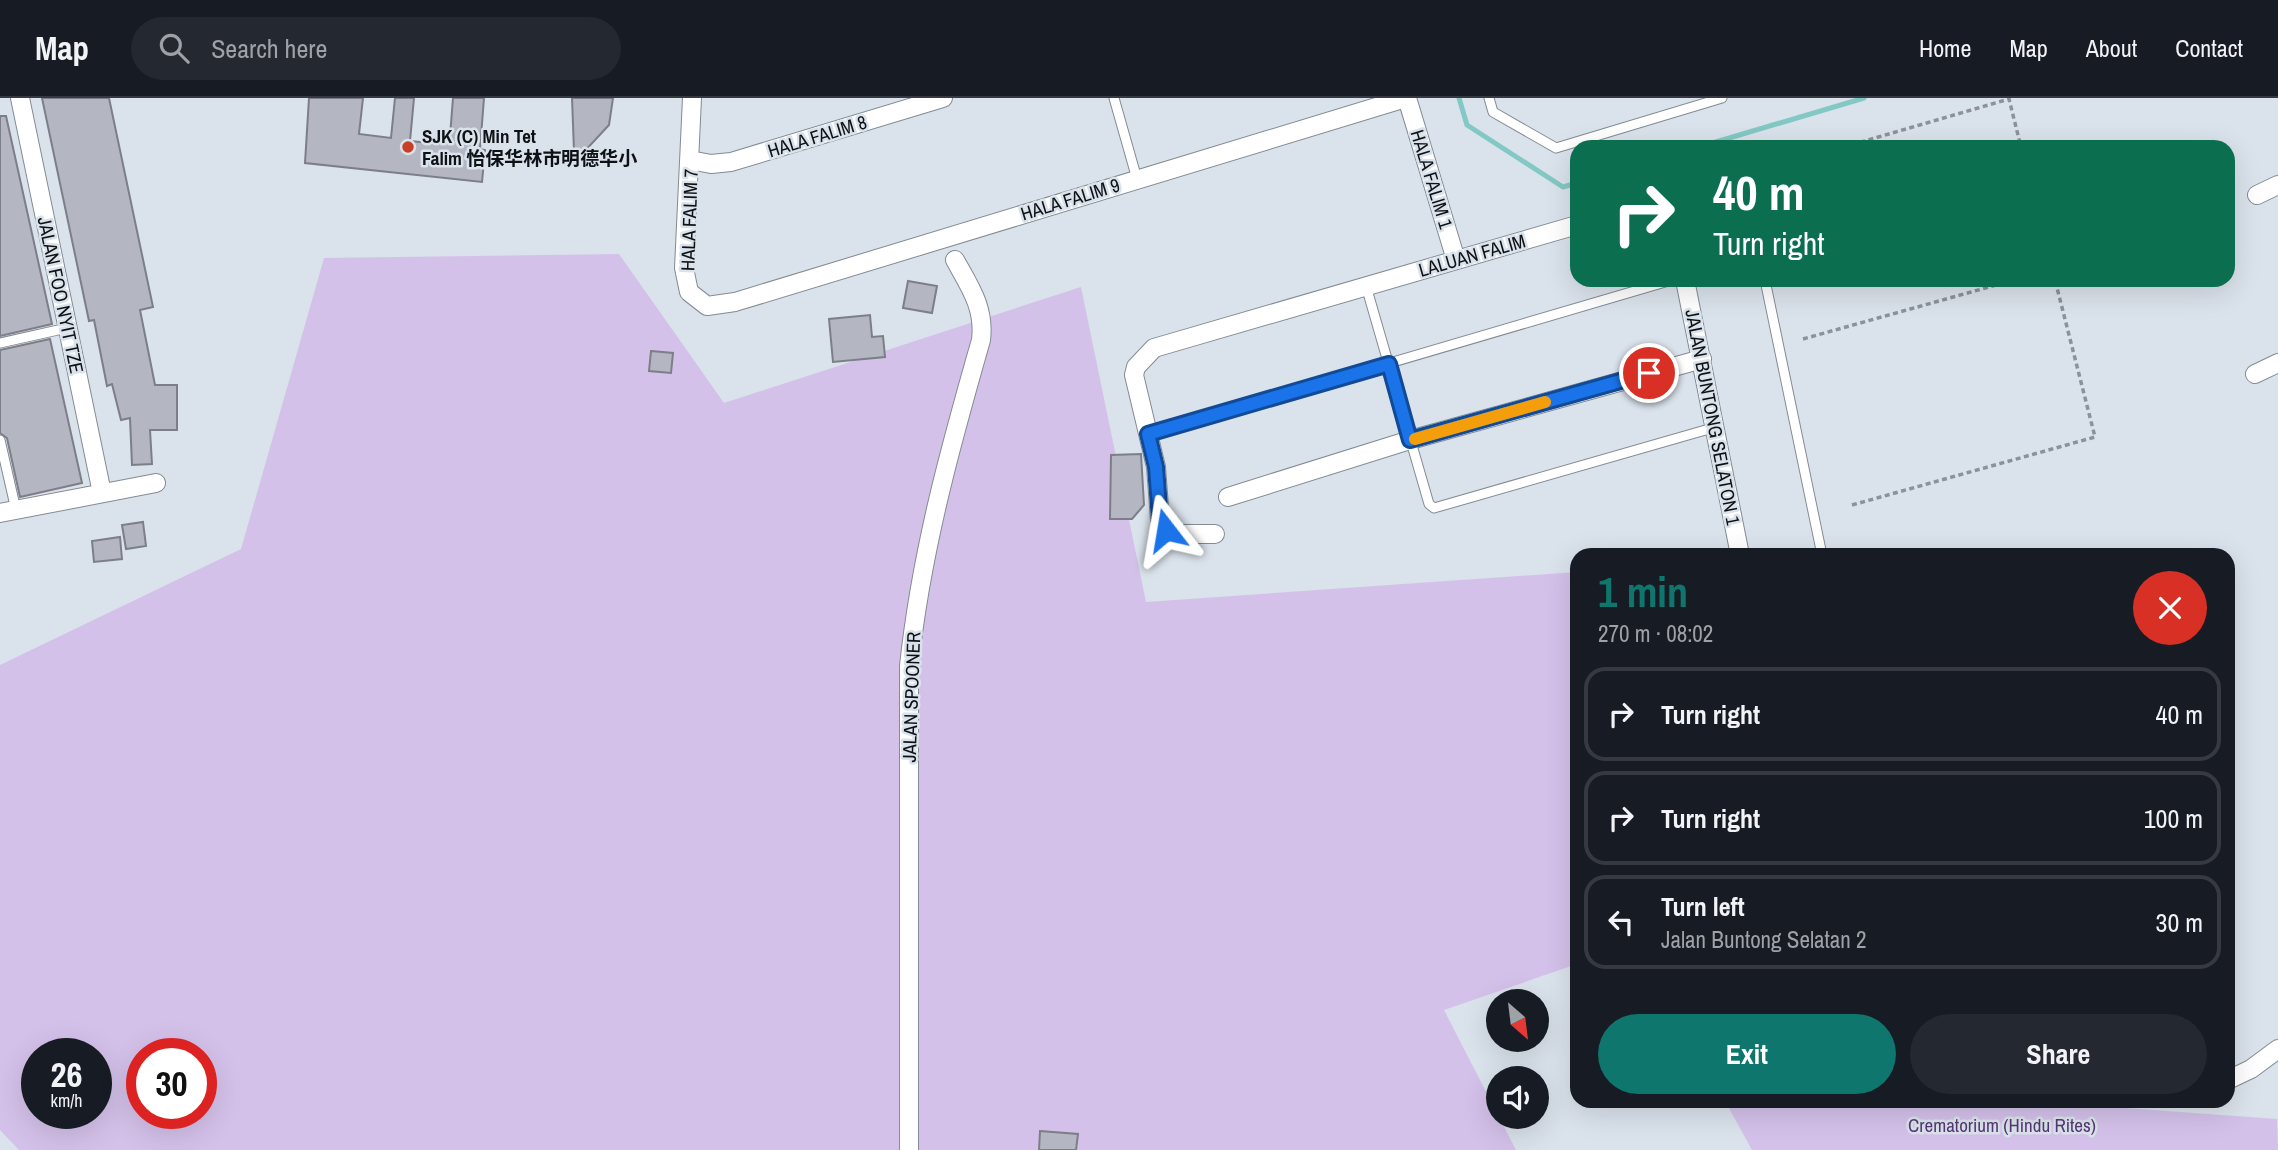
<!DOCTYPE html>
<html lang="en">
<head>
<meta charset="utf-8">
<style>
  :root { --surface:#171b24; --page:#242831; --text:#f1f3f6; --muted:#9ea1a6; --line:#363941; --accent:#0f766e }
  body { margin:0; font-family:"Archivo Narrow","Noto Sans SC",sans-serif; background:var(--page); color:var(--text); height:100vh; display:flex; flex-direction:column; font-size:26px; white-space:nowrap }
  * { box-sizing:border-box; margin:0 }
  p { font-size:23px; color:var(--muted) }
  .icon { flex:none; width:38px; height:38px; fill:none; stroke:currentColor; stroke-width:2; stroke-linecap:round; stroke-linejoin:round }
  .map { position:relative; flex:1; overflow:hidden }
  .drawer { position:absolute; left:1570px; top:450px; width:665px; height:560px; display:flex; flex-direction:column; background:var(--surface); border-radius:21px; box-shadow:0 7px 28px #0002 }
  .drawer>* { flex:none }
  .guide { position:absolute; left:1570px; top:42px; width:665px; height:147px; border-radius:21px; box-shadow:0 7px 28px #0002; background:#0b6e4f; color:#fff; overflow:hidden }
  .needle { width:46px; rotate:152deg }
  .tools { position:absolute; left:1486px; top:891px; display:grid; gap:14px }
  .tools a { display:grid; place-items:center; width:63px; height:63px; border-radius:50%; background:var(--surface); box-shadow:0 7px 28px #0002; font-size:35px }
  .speed { position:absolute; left:21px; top:940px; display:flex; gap:14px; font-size:35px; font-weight:700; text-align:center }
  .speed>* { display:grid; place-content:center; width:91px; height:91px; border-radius:50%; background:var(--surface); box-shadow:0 7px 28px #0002; line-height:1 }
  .speed small { font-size:18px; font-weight:400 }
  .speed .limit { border:10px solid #d22; background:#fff; color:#111 }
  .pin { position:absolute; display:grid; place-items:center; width:60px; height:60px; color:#fff; margin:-30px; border:4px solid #fff; border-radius:50%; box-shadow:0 2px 7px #0007 }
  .me { position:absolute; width:77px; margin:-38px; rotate:346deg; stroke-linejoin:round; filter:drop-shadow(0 0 5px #0008) }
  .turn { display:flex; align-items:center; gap:24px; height:147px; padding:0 28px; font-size:32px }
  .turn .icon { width:91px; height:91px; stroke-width:2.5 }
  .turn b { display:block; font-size:49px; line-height:60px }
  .round { display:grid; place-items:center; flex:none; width:74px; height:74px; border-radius:37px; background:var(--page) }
  .head { display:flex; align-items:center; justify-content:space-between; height:119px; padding:0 28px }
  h1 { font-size:42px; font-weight:700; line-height:52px; color:var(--accent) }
  .cta { display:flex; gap:14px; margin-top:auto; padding:14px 28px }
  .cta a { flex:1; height:80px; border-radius:42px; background:var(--accent); color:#fff; font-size:28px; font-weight:700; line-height:80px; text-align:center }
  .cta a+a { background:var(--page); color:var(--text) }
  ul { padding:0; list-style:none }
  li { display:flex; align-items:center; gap:21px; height:94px; margin:0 14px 10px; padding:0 14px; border:4px solid var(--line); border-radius:21px }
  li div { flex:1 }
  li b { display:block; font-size:26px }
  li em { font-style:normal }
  header { display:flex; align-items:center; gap:42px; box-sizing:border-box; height:98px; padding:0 35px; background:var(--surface); border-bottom:2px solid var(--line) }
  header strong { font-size:33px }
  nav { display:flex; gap:38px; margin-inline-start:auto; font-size:24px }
  .search { width:490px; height:63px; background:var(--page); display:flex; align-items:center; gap:18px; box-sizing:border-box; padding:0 24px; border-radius:38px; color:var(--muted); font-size:26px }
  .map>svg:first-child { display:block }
  .green { fill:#d4c1ea; fill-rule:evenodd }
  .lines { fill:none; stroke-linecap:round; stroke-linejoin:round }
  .stream { stroke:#82c8c4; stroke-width:5 }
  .building { fill:#b4b6c1; stroke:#7c7e88; stroke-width:2 }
  .service-casing { stroke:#838b94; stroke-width:11 }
  .minor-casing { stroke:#838b94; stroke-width:20 }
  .path { stroke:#8c9299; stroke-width:3.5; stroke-dasharray:5 3.5; stroke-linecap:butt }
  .service { stroke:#fff; stroke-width:9 }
  .minor { stroke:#fff; stroke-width:18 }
  .route-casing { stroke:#114b97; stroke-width:18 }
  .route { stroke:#1a73e8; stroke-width:12 }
  .slow { stroke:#f59e0b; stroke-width:12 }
  .poi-dot { fill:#c93e26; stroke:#dae2eb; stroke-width:2.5 }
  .labels { text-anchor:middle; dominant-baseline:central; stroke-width:5; stroke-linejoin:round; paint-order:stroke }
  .poi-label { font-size:19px; font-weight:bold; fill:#0f1215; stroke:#dae2eb; text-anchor:start }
  .street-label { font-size:19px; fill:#0f1215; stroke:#dae2eb }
  .park-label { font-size:19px; fill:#563873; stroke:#dae2eb }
</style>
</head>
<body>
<header>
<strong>Map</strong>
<div class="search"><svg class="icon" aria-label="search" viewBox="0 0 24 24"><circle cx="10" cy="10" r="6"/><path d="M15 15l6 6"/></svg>Search here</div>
<nav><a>Home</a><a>Map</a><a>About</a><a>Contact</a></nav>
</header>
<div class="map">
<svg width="2278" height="1052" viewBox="0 0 2278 1052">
  <rect width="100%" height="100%" fill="#dae2eb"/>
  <!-- green -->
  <path class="green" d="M619 156 724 305 1081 189 1146 504 1577 474V866L1444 912 1516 1052H19L0 1032V567L241 451 324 160ZM37 956H96V1015H37ZM142 956H201V1015H142Z
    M1725 1003H2028L2277 1021 2278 1052H1752Z"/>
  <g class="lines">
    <!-- stream -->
    <path class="stream" d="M1459 0 1467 27 1563 89 1577 85
      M1699 49 1864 0"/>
  </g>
  <!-- building -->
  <path class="building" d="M42 0H109L153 209 140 212 155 287H177V332H150L152 366 132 367 130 320 121 322 112 286 107 288 94 222 89 223Z
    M309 0H363L359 36 391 40 395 0H414L410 43 440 46 441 38H450L453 0H484L480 51 485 52 482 84 305 65Z
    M572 0H613L609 27 583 55 574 53Z
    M0 18H6L52 226 0 238Z
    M908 183 937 188 932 215 903 210Z
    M870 217 872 239 883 238 885 259 833 264 829 221Z
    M50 241 82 385 20 399 7 340 0 335V252Z
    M651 253 673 255 671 275 649 273Z
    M1141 356 1144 407 1132 421H1110L1111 357Z
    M143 424 146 448 126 451 122 427Z
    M120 439 122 461 94 464 92 443Z
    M1040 1033 1078 1036 1076 1052H1039Z"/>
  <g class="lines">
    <defs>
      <path id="service" d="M1114 0 1137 81
        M1489 0 1493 14 1556 50 1722 0
        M1765 182 1822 457
        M1366 188 1429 406 1434 410 1716 329
        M0 245 67 230
        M1148 336 1672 182
        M0 342 16 412"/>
      <path id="minor" d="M20 0 102 395
        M692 0 684 170 689 194 707 208 735 204 1406 0
        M1407 0 1456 162
        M690 62 711 66 731 64 943 0
        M2257 97 2278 87
        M1685 182 1740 457
        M2255 276 2278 265
        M1228 399 1410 342 1702 261
        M0 415 156 385
        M1215 436H1176L1166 432 1160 422 1156 369 1134 277 1136 269 1154 250 1577 127
        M2228 982 2251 971 2278 951
        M909 1052V568C921 455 950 350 981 242 985 210 970 189 955 162"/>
    </defs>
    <!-- service casing -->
    <use href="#service" class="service-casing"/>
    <!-- minor casing -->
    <use href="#minor" class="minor-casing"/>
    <!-- path -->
    <path class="path" d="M1844 49 2009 1 2021 49
      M1803 241 2014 182
      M1852 407 2095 339 2055 182"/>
    <!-- service -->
    <use href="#service" class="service"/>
    <!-- minor -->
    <use href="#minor" class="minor"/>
  </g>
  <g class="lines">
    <defs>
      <path id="route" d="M1166 432 1160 422 1156 369 1148 336 1389 266 1410 342 1649 275"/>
    </defs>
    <!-- route casing -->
    <use href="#route" class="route-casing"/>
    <!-- route -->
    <use href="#route" class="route"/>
    <!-- slow -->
    <path class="slow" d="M1415 341 1545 304"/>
  </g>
  <!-- markers -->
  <circle class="poi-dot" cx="408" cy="49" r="7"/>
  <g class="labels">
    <!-- poi labels -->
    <g class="poi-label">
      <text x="422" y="38">SJK (C) Min Tet<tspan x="422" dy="22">Falim 怡保华林市明德华小</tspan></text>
    </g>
    <!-- street labels -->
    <g class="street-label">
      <text transform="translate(817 38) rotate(-17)">HALA FALIM 8</text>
      <text transform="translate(1432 81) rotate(73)">HALA FALIM 1</text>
      <text transform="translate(1070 101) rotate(-17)">HALA FALIM 9</text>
      <text transform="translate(689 122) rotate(-88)">HALA FALIM 7</text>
      <text transform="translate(1472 157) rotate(-16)">LALUAN FALIM</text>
      <text transform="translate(61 197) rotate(78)">JALAN FOO NYIT TZE</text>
      <text transform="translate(1713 319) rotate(79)">JALAN BUNTONG SELATON 1</text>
      <text transform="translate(911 599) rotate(-88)">JALAN SPOONER</text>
    </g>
    <!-- park labels -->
    <g class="park-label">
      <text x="2002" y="1027">Crematorium (Hindu Rites)</text>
    </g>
  </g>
</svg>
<div class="tools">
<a><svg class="needle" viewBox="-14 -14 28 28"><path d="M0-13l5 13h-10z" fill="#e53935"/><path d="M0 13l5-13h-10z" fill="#9ea1a6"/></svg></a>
<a><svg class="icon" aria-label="sound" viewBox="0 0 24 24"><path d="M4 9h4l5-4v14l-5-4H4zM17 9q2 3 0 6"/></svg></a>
</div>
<div class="speed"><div>26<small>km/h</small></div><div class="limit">30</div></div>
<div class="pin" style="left:1649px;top:275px;background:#d93025"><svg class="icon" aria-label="arrive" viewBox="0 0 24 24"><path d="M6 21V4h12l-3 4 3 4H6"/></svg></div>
<svg class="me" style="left:1166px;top:432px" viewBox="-20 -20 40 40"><path d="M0-17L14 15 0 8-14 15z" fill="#1a73e8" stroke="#fff" stroke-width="4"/></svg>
<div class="guide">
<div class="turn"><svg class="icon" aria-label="right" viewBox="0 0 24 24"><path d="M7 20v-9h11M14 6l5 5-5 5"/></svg><div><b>40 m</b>Turn right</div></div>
</div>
<section class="drawer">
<div class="head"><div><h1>1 min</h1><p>270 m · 08:02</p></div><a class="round" style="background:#d93025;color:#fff"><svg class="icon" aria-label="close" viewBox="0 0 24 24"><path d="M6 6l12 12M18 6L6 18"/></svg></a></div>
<ul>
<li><svg class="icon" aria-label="right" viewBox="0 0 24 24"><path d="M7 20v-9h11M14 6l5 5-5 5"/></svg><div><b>Turn right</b></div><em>40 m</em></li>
<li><svg class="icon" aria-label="right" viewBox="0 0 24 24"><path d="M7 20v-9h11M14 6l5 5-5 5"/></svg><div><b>Turn right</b></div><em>100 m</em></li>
<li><svg class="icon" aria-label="left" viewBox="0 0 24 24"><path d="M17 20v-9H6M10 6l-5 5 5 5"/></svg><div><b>Turn left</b><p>Jalan Buntong Selatan 2</p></div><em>30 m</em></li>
</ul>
<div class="cta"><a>Exit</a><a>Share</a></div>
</section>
</div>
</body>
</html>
